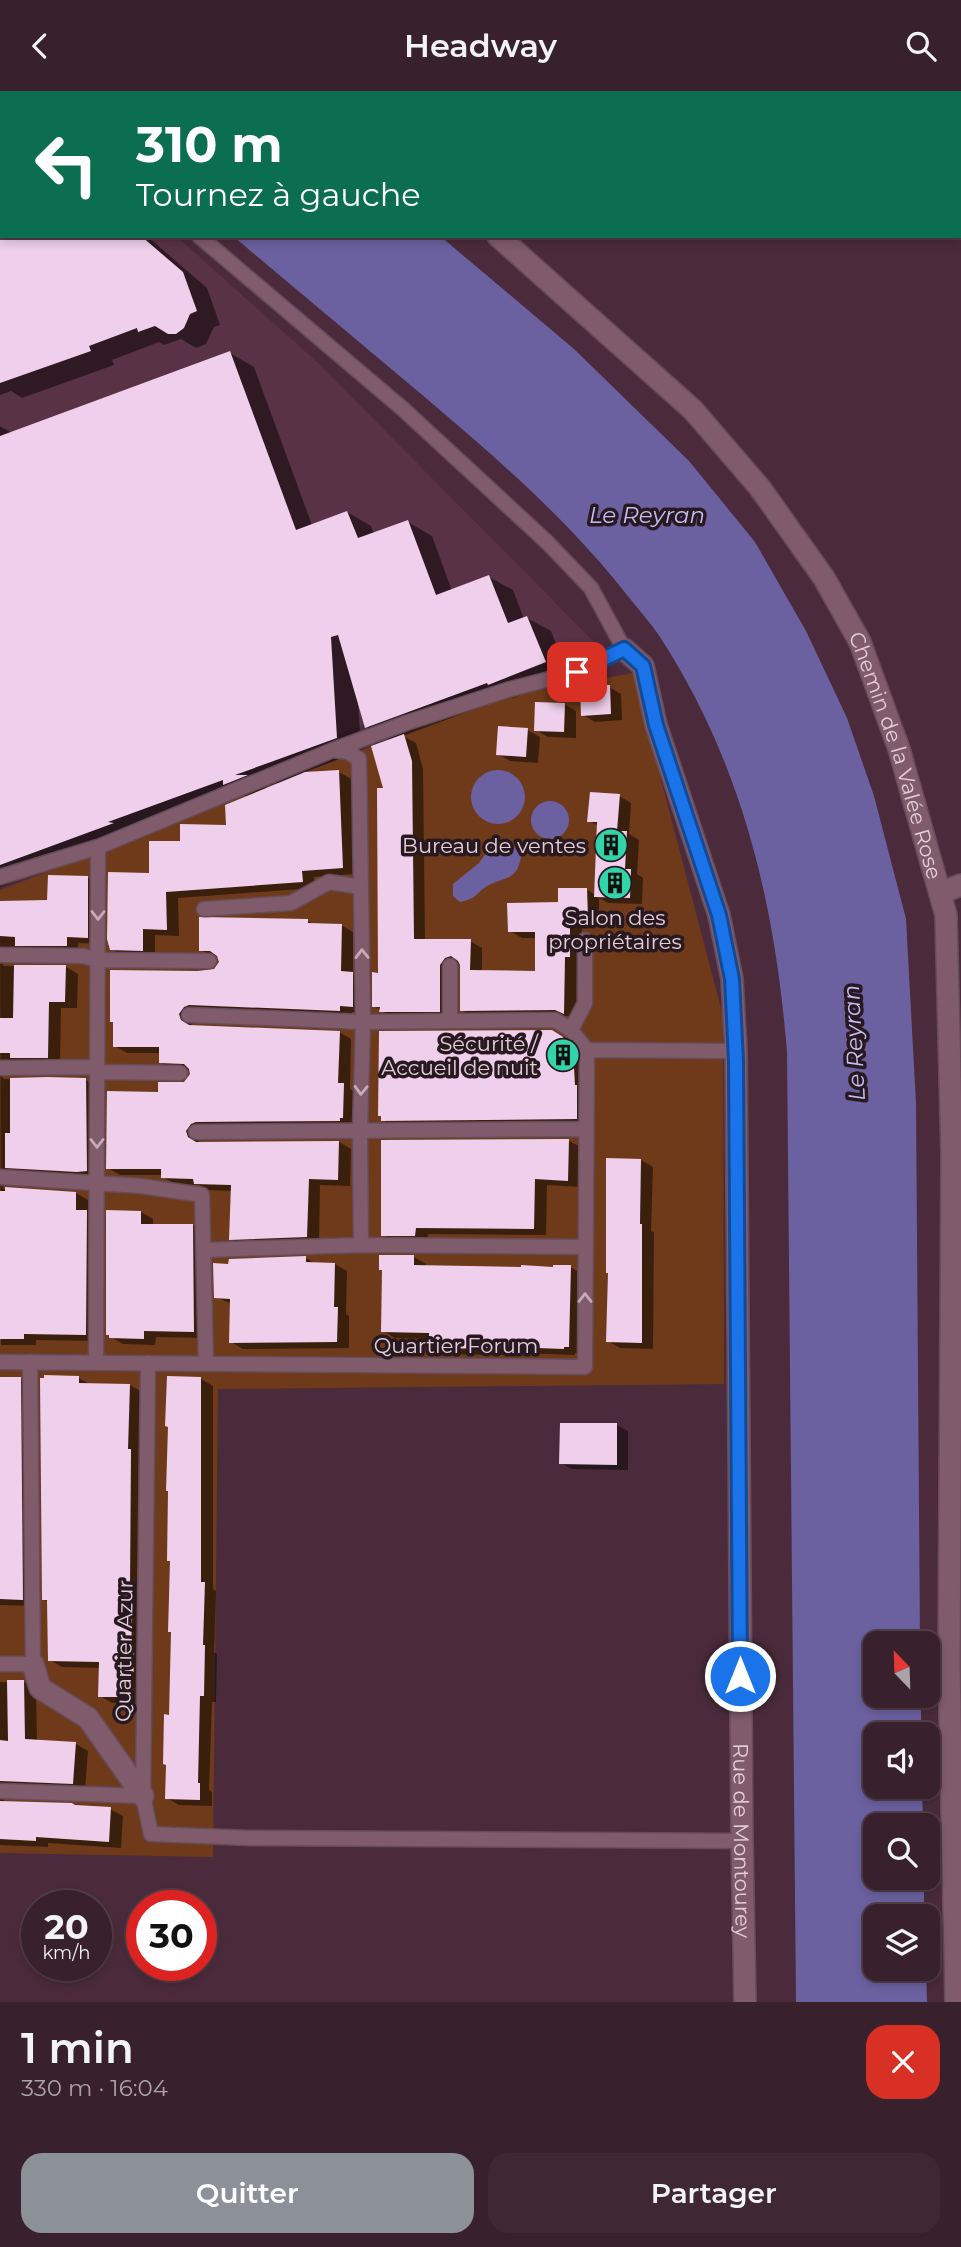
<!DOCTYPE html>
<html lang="fr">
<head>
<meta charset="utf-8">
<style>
  :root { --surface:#38202c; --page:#3f2834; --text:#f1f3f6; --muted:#aba3a9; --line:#523e48; --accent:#8c9099 }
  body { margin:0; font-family:Montserrat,sans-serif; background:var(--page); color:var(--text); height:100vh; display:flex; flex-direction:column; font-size:26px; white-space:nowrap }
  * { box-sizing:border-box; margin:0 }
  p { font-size:23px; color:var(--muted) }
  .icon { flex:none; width:38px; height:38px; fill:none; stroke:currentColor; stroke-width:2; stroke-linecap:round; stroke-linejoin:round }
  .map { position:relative; height:1911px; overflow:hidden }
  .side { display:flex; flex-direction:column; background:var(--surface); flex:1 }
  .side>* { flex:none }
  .top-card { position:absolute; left:0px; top:0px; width:962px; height:147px; box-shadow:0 4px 10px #0003,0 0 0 2px var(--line); background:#0b6e4f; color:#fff; overflow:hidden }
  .needle { width:46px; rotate:337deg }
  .controls { position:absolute; left:863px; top:1540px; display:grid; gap:14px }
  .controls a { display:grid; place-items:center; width:77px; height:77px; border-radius:14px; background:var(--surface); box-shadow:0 4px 10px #0003,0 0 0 2px var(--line); font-size:35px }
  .speed { position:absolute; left:21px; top:1799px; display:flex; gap:14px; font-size:35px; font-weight:700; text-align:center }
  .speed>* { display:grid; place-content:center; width:91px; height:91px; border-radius:50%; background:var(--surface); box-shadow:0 4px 10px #0003,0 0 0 2px var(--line); line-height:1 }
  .speed small { font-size:18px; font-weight:400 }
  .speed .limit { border:10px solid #d22; background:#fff; color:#111 }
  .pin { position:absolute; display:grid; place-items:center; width:60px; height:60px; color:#fff; margin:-30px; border-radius:14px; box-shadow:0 4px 10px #0006 }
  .me { position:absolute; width:77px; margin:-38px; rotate:0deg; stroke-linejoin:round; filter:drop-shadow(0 0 5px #0008) }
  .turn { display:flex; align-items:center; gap:24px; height:147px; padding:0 21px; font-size:32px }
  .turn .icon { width:91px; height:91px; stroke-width:2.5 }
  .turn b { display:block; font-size:49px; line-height:60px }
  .round { display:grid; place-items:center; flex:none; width:74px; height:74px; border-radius:21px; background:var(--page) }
  .head { display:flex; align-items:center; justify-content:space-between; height:119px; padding:0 21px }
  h1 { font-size:42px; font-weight:600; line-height:52px }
  .button { display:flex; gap:14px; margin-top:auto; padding:14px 21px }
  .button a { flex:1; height:80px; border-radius:21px; background:var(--accent); color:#fff; font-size:28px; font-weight:600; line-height:80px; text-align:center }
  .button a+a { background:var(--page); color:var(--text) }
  header { display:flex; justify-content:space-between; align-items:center; height:91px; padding:0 21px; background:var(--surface); font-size:32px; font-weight:600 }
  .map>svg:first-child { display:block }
  .built { fill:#593245 }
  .green { fill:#6f3a1a }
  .water { fill:#6b61a1 }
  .shadow { fill:#0007; fill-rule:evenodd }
  .building { fill:#efcfeb }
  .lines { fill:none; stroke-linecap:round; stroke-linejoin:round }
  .lane-casing { stroke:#664b58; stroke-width:17 }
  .street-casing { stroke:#664b58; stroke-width:24 }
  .lane { stroke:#7f5b6c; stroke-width:14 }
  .street { stroke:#7f5b6c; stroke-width:21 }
  .oneway { stroke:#c5acb7 }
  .route-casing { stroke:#114b97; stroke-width:18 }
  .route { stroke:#1a73e8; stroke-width:12 }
  .labels { text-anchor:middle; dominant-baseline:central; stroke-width:7; stroke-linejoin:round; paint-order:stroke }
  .street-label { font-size:21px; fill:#e3ced7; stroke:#281920 }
  .poi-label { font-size:21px; fill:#e3ced7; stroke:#281920; text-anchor:end }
  .water-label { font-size:23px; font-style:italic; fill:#c3bdf4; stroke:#281920 }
</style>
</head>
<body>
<header><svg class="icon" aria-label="back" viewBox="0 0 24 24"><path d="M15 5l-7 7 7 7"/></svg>Headway<svg class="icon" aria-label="search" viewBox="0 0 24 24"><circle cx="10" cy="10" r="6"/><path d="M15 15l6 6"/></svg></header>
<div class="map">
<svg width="961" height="1911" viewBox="0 0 961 1911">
  <rect width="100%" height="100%" fill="#4b2b3b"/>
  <!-- built -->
  <path class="built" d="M0 0 17 2H2V145H176L316 270 598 555 0 758Z"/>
  <!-- green -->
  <path class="green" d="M633 582 723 925 724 1293 218 1298 213 1766 0 1762V799L497 607Z"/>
  <!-- water -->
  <path class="water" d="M233 145H440L574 258 689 370 755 451 806 540 847 627 874 705 906 828 916 1012 920 1552H875V1605H921V1643H875V1696H922L923 1734H875V1787H924V1825H875V1878H926L927 1911H796L787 961C775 812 742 672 660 546 650 531 638 518 627 504 569 430 499 369 427 308 363 254 298 200 233 145Z
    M471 706a27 27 0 1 1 54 0a27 27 0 1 1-54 0Z
    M531 729a19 19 0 1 1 38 0a19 19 0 1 1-38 0Z
    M509 748 521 766C517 789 507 785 489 794 476 801 479 807 460 811L453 805V793L479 772 494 751Z"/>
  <!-- shadow -->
  <path class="shadow" d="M2 40V145H147L207 197 220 234 214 236 206 253 196 257 181 248 164 254 159 251 112 269 114 274 22 307 11 300 0 304V41Z
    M230 262 254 276 312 434 347 421 371 435 374 443 408 431 432 445 452 500 489 486 513 499 524 528 527 527 551 540 569 585 513 607 510 605 403 645 416 652 423 678 425 850H470L482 857V881L536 882 537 847H522L510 840 587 799 596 804 599 735 589 730 619 705 631 712 629 743 639 749 637 783 643 787 642 813 608 812 599 807V832L582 833 581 872H577L576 928 569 925 473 926 461 919V872L457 873 452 882V927H393L374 915 379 883 386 699 391 650 367 636 358 610 361 660 302 682 339 681 351 688 355 783 314 786V797L178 807 179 845 155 844V866L124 865 112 858 150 783 182 752 228 736 248 706 243 703 135 746 0 796V335L12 342ZM277 691 278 694 269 698 264 696Z
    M609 596 621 603 622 629 595 631 583 624Z
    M564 613 576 620V647L548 646 536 639Z
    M527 639 540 646 538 672 510 670 498 663Z
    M88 787 100 794V853L78 852V861L4 865 2 873 4 875 66 876 78 883 77 917H61L60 973 4 978 2 986 4 988 86 989 98 996 99 1086 4 1087 2 1094 4 1098 76 1102 88 1109V1121L99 1128 98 1250 36 1249V1254H1L0 812 49 811Z
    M201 828 308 830 315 834H341L353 841V883L364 890 365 922 352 921V926L191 930 192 936 339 941 351 948 350 998 355 1001V1033L198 1048 199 1052 339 1051 351 1058 350 1095 320 1094 319 1152 243 1155 231 1148 232 1100 208 1099 199 1094 175 1093 163 1086V1084H120L108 1077 160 1002 185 992 191 983V979L173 978 160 971 161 962H127L115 955 199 882 215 880 220 871 219 866H213L201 859Z
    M552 940 575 954 585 966 589 1034 395 1036 383 1029V1026L380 1024Z
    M569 1050 581 1056 579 1096 547 1094 546 1144 428 1143 427 1151H395L383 1144Z
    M641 1069 653 1076 651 1140 654 1141 653 1258 620 1257 608 1250Z
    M141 1121 153 1128V1134H192L205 1141 206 1247 156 1246 155 1254 123 1253 111 1246Z
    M414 1166 426 1173V1176L555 1178 570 1176 582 1183 581 1262H575V1264L518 1262V1264L443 1263 430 1256 431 1248 395 1247 383 1240Z
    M306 1167 316 1173H335L347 1180 346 1223 349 1225V1257L243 1258 231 1251 232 1213 216 1206Z
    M79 1287 91 1294H130L142 1301 145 1612H112L100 1605 101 1577 62 1576 50 1569 48 1511 44 1508Z
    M0 1288H20L32 1295 34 1515 0 1514Z
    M201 1288 213 1295V1498L216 1500 214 1561 217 1563 216 1611H212L209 1699 212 1701V1715L179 1714 167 1707 170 1625Z
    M617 1334 628 1340V1379L572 1378 561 1372Z
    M0 1591H24L36 1598 37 1650 76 1653 88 1660 85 1699 3 1702 4 1712 110 1718 123 1725 121 1757 48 1752V1756L0 1754Z"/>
  <!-- building -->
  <path class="building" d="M0 145H141L183 181 197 220 190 223 184 237 176 243H168L155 235 138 241 137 237 89 255 91 260 0 292Z
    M230 260 296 439 347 420 358 447 408 429 436 504 489 484 508 532 527 525 546 571 488 594 487 592 365 637 338 544 331 546 337 647 235 684H248L223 694V689L108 731 114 732 0 774V345Z
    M610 594 611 623 581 625 580 595Z
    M535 611 565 612 564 641 534 640Z
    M498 635 528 637 526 666 496 664Z
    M404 643 412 670 414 848H471L470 879 535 880V841H508L507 812 558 811V797H587L588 826H570V866H565L564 923 555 919 460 920V874L458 870 451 865 445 867 440 874V921H379L380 916H372V881L378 882 377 697H383L371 655Z
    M339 679 343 777 302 780 303 791 166 801 167 839 143 838V860L110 859 107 848 108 781 149 782V750H180V733L226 734 225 714 305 681Z
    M590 701 620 703 617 740H627L625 778H631L630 807 594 806 597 731H587Z
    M48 784 88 785V847L67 846V855H15V846L0 845V810L47 809Z
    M199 826 308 828V832L342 833 341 880 353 881V916L340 915V920L189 914 184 916 179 923 181 929 189 934 340 940 338 992H344L343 1027H340V1030L196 1031 191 1033 186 1040 188 1046 196 1051 339 1050 338 1089 309 1088 307 1146 229 1149 231 1094 194 1093 193 1088 161 1087V1078H106L107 1000 158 1001V991H184L190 983 189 978 184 973 159 972V956H113V931H110V879L198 880 214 878 219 871 217 865 210 860H199Z
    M14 874H66L65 911H49L48 967H10V962H0V927H13Z
    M552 939 563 946V949H566L573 958 575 994H577V1028L381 1030V1025H378L379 940Z
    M47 986 86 987 87 1080 77 1081 5 1077V1042H10V987Z
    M569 1048 568 1090 535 1088 534 1138 416 1137 415 1145H381V1049Z
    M606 1067 641 1068 640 1133H642V1252L606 1251 608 1182H606Z
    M5 1096 76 1101V1119H87L86 1244 24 1243V1248H0V1100H5Z
    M106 1119 141 1120V1133H193L194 1241 144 1240V1248L109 1247V1244H106Z
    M379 1164H414V1174L521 1176V1174L553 1176V1174H571L569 1256H564V1258L506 1256V1258L429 1257V1242L381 1241 382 1179H379Z
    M306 1165V1171L335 1172 334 1216H338L337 1251 229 1252 230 1208 214 1207 213 1172 228 1173 229 1168Z
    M44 1284 79 1285V1292L130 1293 128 1358H131L130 1498H133L131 1561H134L133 1606H98L99 1571 48 1570 47 1509H42L40 1287H44Z
    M167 1285 201 1286V1491H205L203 1554H205L204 1605H200L198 1692H200V1709L165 1708 166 1674 163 1673 164 1623 169 1624 171 1541H168L170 1470H167L168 1400H166L168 1336 165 1335Z
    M0 1286H21L23 1509 0 1508Z
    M560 1332H617V1374L559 1373Z
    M7 1589H24L25 1648 76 1651 73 1693 0 1690V1649L8 1650Z
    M0 1710 72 1712 75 1714 111 1716 109 1751 36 1746V1750L0 1748Z"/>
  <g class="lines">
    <defs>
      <path id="lane" d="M30 0 32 2
        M333 659 348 661 359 668 363 931 360 1041 361 1154
        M0 786 98 756 333 659 406 632 507 599 577 581 624 558 591 497 548 452 403 318 199 145
        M204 818 291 812 329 791 361 796
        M0 864 83 865 98 869 209 870
        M450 875V930
        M571 939 585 912V849
        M587 959 736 960
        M0 977 97 976
        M98 981 180 982
        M196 1041 586 1038
        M0 1086 141 1095 202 1104 206 1273
        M205 1159 361 1154 586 1156
        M0 1271 585 1276 587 959 571 939 555 929 363 931 189 924
        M96 1272 98 756
        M0 1573H33L30 1271
        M0 1700 143 1705 148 1272
        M143 1705 151 1743 249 1747 742 1750"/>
      <g id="street">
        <path d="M327 0 329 2"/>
        <path id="s1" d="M498 145 693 319 760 397 824 487 860 551 899 658 946 824 952 1065 949 1574 956 1911"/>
        <path id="s2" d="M624 558 643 575 656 634 719 824 732 888 736 960 742 1750 745 1911"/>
        <path d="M940 802 961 794"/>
        <path d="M33 1573 40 1597 88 1627 143 1705"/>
      </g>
    </defs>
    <!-- lane casing -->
    <use href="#lane" class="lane-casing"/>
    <!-- street casing -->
    <use href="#street" class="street-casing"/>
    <!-- lane -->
    <use href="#lane" class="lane"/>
    <!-- street -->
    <use href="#street" class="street"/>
  </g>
  <!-- one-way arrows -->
  <defs><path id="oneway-chevron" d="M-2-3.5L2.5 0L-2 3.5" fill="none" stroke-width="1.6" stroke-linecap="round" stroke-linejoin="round" transform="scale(1.75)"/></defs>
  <g class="oneway">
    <use href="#oneway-chevron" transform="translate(98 824) rotate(90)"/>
    <use href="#oneway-chevron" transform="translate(362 863) rotate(-91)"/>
    <use href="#oneway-chevron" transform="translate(361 999) rotate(92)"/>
    <use href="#oneway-chevron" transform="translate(97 1052) rotate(90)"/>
    <use href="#oneway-chevron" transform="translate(585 1207) rotate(-90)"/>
  </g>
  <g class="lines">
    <defs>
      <path id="route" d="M577 581 624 558 643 575 656 634 719 824 732 888 736 970 740 1585"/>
    </defs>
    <!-- route casing -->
    <use href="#route" class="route-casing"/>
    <!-- route -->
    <use href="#route" class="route"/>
  </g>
  <!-- icons -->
  <defs>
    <symbol id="building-disc" viewBox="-11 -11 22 22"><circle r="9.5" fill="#32d4a9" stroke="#281920"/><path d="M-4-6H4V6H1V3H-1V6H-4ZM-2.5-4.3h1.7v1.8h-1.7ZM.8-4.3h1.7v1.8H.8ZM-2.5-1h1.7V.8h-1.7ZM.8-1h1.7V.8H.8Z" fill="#111"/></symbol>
  </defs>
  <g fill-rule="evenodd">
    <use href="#building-disc" x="592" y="735" width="38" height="38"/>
    <use href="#building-disc" x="596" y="773" width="38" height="38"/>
    <use href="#building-disc" x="544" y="945" width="38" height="38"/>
  </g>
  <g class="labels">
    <!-- street labels -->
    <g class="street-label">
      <text stroke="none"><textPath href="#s1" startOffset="667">Chemin de la Valée Rose</textPath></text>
      <text x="456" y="1254">Quartier Forum</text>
      <text transform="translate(124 1560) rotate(-89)">Quartier Azur</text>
      <text stroke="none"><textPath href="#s2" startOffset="1213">Rue de Montourey</textPath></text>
    </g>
    <!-- poi labels -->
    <g class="poi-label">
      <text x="586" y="754">Bureau de ventes</text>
      <text x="615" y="826" text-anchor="middle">Salon des<tspan x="615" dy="24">propriétaires</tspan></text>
      <text x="538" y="952">Sécurité /<tspan x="538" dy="24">Accueil de nuit</tspan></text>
    </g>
    <!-- water labels -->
    <g class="water-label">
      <text x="647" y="424">Le Reyran</text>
      <text transform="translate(854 952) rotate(-93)">Le Reyran</text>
    </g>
  </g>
</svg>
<div class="controls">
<a><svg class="needle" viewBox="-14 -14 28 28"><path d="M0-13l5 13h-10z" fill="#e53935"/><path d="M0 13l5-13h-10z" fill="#aba3a9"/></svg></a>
<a><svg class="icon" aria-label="sound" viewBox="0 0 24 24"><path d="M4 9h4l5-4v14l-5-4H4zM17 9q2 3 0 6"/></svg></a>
<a><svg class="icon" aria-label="search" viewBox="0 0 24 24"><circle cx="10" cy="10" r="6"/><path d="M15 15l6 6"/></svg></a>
<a><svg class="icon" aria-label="layers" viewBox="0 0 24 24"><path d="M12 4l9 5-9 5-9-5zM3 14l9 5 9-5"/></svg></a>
</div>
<div class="speed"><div>20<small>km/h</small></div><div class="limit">30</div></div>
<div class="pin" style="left:577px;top:581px;background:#d93025"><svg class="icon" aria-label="arrive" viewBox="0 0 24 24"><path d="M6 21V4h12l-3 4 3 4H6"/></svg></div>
<svg class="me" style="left:740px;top:1585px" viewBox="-20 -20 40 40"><circle r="17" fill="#1a73e8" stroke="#fff" stroke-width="3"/><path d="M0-11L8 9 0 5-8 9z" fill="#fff"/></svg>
<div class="top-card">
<div class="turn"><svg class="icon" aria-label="left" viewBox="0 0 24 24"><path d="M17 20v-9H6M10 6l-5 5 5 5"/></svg><div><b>310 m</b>Tournez à gauche</div></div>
</div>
</div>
<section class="side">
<div class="head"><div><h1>1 min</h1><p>330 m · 16:04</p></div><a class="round" style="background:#d93025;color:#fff"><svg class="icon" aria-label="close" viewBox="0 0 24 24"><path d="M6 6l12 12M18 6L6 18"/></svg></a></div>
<div class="button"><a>Quitter</a><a>Partager</a></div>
</section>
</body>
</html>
